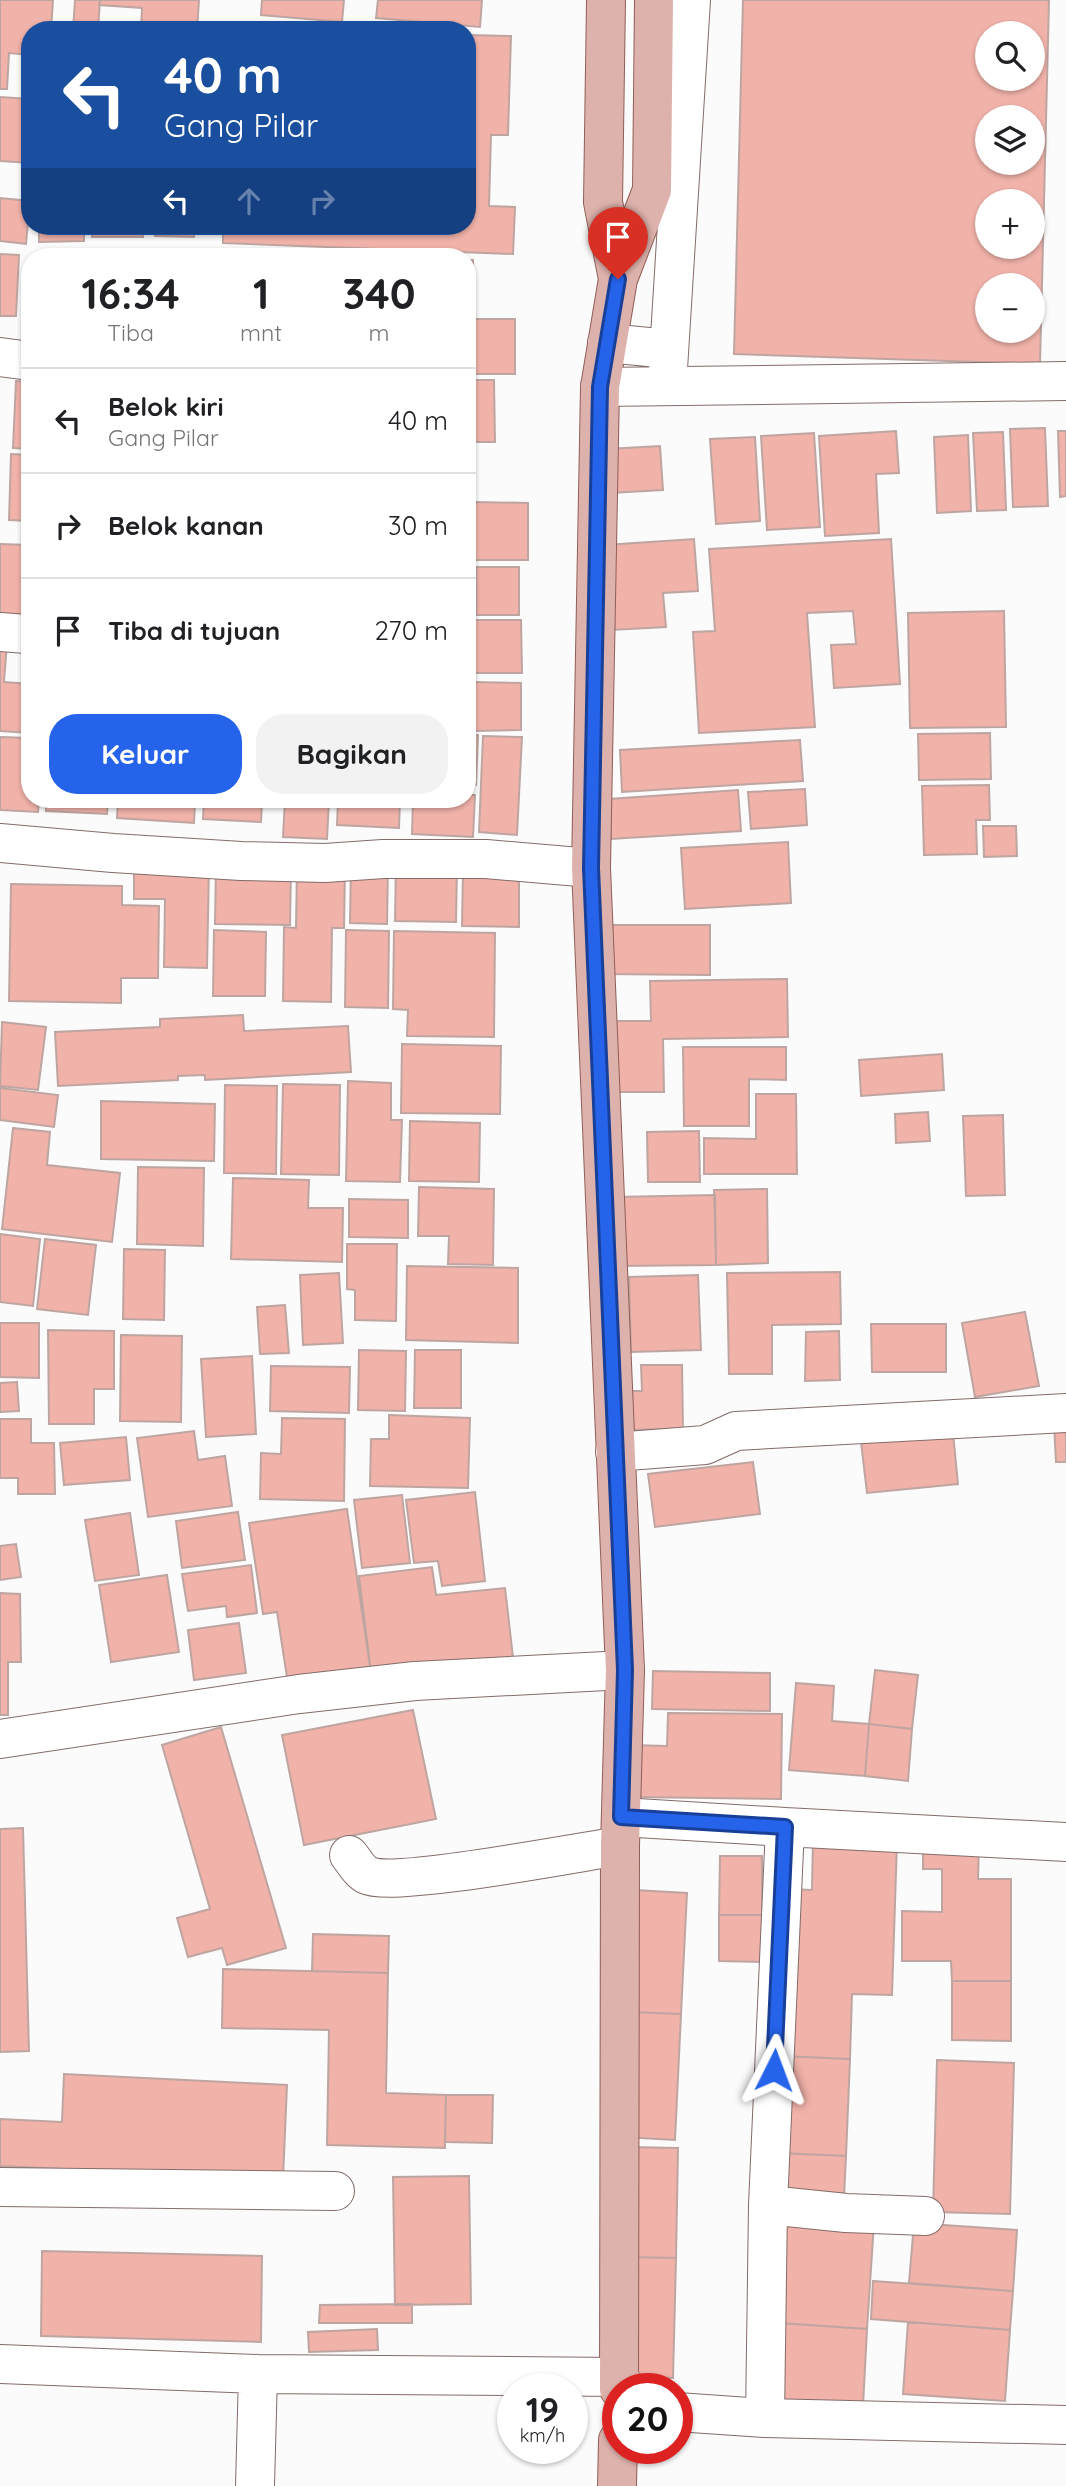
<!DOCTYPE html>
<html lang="id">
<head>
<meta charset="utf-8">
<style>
  :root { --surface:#fff; --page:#f2f2f2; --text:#202124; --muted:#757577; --line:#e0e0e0; --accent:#2563eb }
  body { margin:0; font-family:Quicksand,sans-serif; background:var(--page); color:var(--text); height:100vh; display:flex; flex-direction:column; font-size:26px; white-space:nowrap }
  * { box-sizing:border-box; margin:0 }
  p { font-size:23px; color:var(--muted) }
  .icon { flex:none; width:38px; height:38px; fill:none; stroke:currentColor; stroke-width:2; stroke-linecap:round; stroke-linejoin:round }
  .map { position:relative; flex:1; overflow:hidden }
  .panel { position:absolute; left:21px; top:248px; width:455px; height:560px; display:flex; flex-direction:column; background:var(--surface); border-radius:28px; box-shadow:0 2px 5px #0004 }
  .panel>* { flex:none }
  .banner { position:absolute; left:21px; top:21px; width:455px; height:214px; border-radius:28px; box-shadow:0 2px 5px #0004; background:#1a4fa0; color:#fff; overflow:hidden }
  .tools { position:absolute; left:975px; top:21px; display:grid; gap:14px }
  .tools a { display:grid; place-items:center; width:70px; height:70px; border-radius:50%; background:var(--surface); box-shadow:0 2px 5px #0004; font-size:35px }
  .speed { position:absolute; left:497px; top:2373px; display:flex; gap:14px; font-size:35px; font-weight:700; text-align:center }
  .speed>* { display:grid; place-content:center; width:91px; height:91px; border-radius:50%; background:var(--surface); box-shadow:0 2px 5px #0004; line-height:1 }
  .speed small { font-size:18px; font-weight:400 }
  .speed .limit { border:10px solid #d22; background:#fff; color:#111 }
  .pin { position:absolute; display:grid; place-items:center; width:60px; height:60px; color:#fff; margin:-72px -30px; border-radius:50% 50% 50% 0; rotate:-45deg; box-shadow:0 0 7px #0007 }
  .pin .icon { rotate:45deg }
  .me { position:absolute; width:77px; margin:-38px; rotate:3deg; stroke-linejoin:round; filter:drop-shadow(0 0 5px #0008) }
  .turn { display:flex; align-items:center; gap:24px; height:147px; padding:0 28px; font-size:32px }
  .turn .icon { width:91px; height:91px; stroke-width:2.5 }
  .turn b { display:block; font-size:49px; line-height:60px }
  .lanes { display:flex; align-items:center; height:66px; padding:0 28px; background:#0003; justify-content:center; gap:35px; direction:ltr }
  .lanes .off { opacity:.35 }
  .eta { display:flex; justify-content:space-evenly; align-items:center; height:119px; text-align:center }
  .eta b { font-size:42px; font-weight:700; line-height:49px }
  .action { display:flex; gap:14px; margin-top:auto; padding:14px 28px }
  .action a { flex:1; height:80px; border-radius:28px; background:var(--accent); color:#fff; font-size:28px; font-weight:700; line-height:80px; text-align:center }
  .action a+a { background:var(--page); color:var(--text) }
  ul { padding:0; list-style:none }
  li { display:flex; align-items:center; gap:21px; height:105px; padding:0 28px; border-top:2px solid var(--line) }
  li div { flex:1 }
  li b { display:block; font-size:26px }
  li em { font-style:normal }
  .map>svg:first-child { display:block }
  .building { fill:#f0b2a9; stroke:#bfa5a1; stroke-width:2; fill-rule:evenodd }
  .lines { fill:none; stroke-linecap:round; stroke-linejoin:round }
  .minor-casing { stroke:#846c69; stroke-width:40 }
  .major-casing { stroke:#915e57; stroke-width:40 }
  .minor { stroke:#fff; stroke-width:38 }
  .major { stroke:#deb2ac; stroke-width:38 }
  .route-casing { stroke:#184099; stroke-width:18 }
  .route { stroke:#2563eb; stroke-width:12 }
</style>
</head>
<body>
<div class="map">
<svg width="1066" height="2486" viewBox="0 0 1066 2486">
  <rect width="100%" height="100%" fill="#fbfbfb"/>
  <!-- building -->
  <path class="building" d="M0 0H53L51 30H30V55L9 53 7 89H0Z
    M75 0H100L98 30H73Z
    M100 0H199L197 30H141L142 8 99 5Z
    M262 0H344L342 22 261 15Z
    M378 0H482L480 27 376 18Z
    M743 0H1049L1040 364 734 354ZM987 33H1032V79H987ZM987 117H1032V163H987ZM987 201H1032V247H987ZM987 285H1032V331H987Z
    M230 26 333 30H230Z
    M467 35 511 36 508 135H491L489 206 515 207 513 254 223 243V226H467Z
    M0 97 30 99V163L0 161Z
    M0 198 30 201 26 244 0 241Z
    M39 226H84V241L39 242Z
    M92 226H143V237H92Z
    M155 226H194V237L155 236Z
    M0 254 19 255 16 316H0Z
    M467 260H473V312H467Z
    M467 319H515V374H467Z
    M467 380H494L495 442H467Z
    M16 381 30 382V449L13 448Z
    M1045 428 1048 506 1013 507 1010 429Z
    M896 431 899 473 876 474 879 533 825 536 819 436Z
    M1058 431H1066V496L1060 497Z
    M1003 432 1006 510 977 511 973 433Z
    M814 433 820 527 767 530 761 436Z
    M968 435 971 511 937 513 934 437Z
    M755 437 760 521 716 524 710 439Z
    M660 446 663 490 610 493 607 449Z
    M11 454 30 455V521L9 520Z
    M475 502 528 503V560H475Z
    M694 539 698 591 663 593 666 627 611 630 605 545Z
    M891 539 900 684 834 688 831 645 856 644 853 611 807 613 815 727 699 733 693 632 715 631 709 549Z
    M0 544 30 545V615L0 614Z
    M476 567H519V615H476Z
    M1004 611 1006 727 910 728 908 613Z
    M467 620H521L522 673H467Z
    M0 642 7 643 4 682 30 684V733L0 731Z
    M474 682 521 683V730L474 731Z
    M990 733 991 779 919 780 918 734Z
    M467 735H478L476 785H467Z
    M483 736 522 737 517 835 479 832Z
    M0 737 30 738V800H39L38 812 0 810Z
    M800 740 803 781 622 792 620 750Z
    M989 785 990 820H976L977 854 924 855 922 786Z
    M805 789 807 825 751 829 748 792Z
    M738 790 741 831 611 839 609 799Z
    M467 795H475L473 837 412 834 413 800H467Z
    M46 800H108L107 814 46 811Z
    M118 800H195L194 823 117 818Z
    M204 800H262L261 822 203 819Z
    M285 800H329L327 839 283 837Z
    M338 800H400L399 828 337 825Z
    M983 826H1016L1017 856 984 857Z
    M788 842 791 903 685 909 681 848Z
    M134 864 209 866 207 968 164 967 165 899H134Z
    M396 865 457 866 456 922 395 921Z
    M216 866 291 867 290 925 215 924Z
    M297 866 345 868 344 928H332L331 1002 283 1001 284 927 296 928Z
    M351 866H388L387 924 350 923Z
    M463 872 519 874V927L462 926Z
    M11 884 122 886V905L159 906 158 978H121V1003L9 1001Z
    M598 925H710V975L599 974Z
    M214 930 266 932 265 996H213Z
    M346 930 389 931 388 1008 345 1007Z
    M394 931 495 933 494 1037 407 1036 408 1010 393 1009Z
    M787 979 788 1037 663 1039 664 1092H607L606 1021H651L650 981Z
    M243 1015 244 1031 348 1026 351 1072 205 1080V1075L178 1076V1080L58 1086 55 1032 160 1027V1019Z
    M2 1022 46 1027 38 1090 0 1086Z
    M402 1044 501 1046 500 1114 401 1113Z
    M683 1047H786V1080L749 1079V1126H684Z
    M942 1054 944 1090 861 1096 859 1060Z
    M348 1081 391 1083V1120H402L400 1182 346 1181Z
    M283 1084 340 1085 339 1175 281 1174Z
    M225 1085 277 1086 276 1174 224 1173Z
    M0 1088 58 1095 54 1127 0 1120Z
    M756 1094H796L797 1174H704V1138L756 1139Z
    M101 1101 215 1104 214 1161 101 1159Z
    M928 1112 930 1141 896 1143 895 1114Z
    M1003 1115 1005 1195 966 1196 963 1116Z
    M410 1121 480 1123 479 1182 409 1181Z
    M13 1128 50 1132 47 1165 120 1173 112 1242 2 1229Z
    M699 1131 700 1182H648L647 1132Z
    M138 1167 204 1168 203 1246 137 1244Z
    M233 1178 309 1180 308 1208H343L342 1262 231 1259Z
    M419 1187 494 1189 493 1265 448 1264 449 1236H418Z
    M767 1189 768 1263 716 1265 714 1190Z
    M715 1195 716 1265 617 1266 615 1197Z
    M349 1199 408 1200V1238L349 1237Z
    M0 1234 40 1239 33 1306 0 1302Z
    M45 1239 96 1245 88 1315 37 1309Z
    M347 1244H397L396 1321 355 1320V1290L347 1289Z
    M124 1249 165 1250 164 1320 123 1319Z
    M407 1266 518 1268V1343L406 1340Z
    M840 1272 841 1324 772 1325V1374H729L727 1273Z
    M339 1273 343 1343 303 1345 300 1275Z
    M698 1275 701 1350 631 1352 629 1277Z
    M285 1305 289 1353 260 1354 257 1307Z
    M1025 1312 1039 1386 975 1397 962 1323Z
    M0 1323H39V1378L0 1377Z
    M871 1324H946V1372H872Z
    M48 1330 114 1331V1389H94V1424H49Z
    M839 1331 840 1380 805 1381 806 1332Z
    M121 1335 182 1336 181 1422 120 1421Z
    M359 1350 406 1351 405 1411 358 1410Z
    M415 1350H461V1408H414Z
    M252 1356 256 1434 206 1437 201 1359Z
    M641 1365H682L683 1429 624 1430V1391H642Z
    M271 1366 350 1367 349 1413 270 1411Z
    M17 1382 19 1411 0 1412V1383Z
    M389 1415 470 1418 468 1488 370 1486 371 1439H389Z
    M282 1418 345 1419 344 1501 260 1499 261 1453 281 1454Z
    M0 1419H31V1443H54L55 1494H18V1478H0Z
    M1066 1423V1462H1056L1054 1424Z
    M194 1431 198 1460 225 1456 232 1506 148 1517 137 1438Z
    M953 1433 958 1484 867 1493 861 1442Z
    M126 1437 130 1480 64 1485 60 1443Z
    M753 1462 760 1514 655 1527 648 1474Z
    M475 1492 485 1581 442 1586 438 1561 414 1563 406 1500Z
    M402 1495 410 1563 362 1568 354 1500Z
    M347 1509 371 1673 288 1684 277 1612 263 1614 249 1523Z
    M238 1512 245 1560 182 1568 176 1521Z
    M130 1513 139 1575 95 1581 85 1520Z
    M16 1544 21 1577 0 1580V1546Z
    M251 1565 257 1613 227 1617 226 1606 188 1611 182 1574Z
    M432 1567 436 1595 505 1588 513 1657 371 1673 359 1576Z
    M167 1575 179 1652 111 1662 99 1585Z
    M0 1593 20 1594 21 1662H8V1715H0Z
    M239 1623 246 1673 194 1680 188 1630Z
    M875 1670 918 1675 912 1729 869 1724Z
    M653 1671 770 1673V1711L652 1709Z
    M796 1683 834 1686 832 1721 869 1724 865 1776 789 1770Z
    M413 1710 436 1819 304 1845 282 1735Z
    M668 1713 782 1714 781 1799 632 1797V1745L667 1746Z
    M869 1724 912 1729 908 1781 865 1776Z
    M221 1727 286 1948 227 1965 222 1948 188 1957 177 1918 210 1909 162 1745Z
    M23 1828 29 2051 0 2052V1829Z
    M813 1838 897 1842 892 1995 852 1994 850 2059 782 2056 789 1889 812 1890Z
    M923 1843 979 1844 978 1879H1011V1981H952L951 1961H902V1911L942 1912V1869H923Z
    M720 1856H762V1915H719Z
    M635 1890 687 1893 681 2014 629 2012Z
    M719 1915H762V1962L719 1961Z
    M313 1934 389 1936 388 1973 312 1971Z
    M223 1969 388 1973 386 2093 446 2095 445 2148 327 2145 329 2030 222 2028Z
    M952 1981H1011V2041L952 2040Z
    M629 2012 681 2014 675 2140 623 2137Z
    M782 2056 850 2059 846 2156 779 2153Z
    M937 2060 1014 2063 1010 2214 933 2212Z
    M64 2074 287 2085 283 2179 0 2166V2119L62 2122Z
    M446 2095H493L492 2143 445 2142Z
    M629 2147 678 2148 676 2258 626 2257Z
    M779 2153 846 2156 844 2197 777 2194Z
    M469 2176 471 2304 395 2305 393 2177Z
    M785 2217 874 2223 867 2329 779 2323Z
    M914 2223 1017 2230 1013 2291 909 2283Z
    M42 2251 262 2256 261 2342 41 2336Z
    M626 2257 676 2258 673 2378 623 2377Z
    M873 2281 1013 2291 1010 2330 871 2319Z
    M412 2304V2323H319L320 2305Z
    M908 2322 1010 2330 1005 2401 903 2394Z
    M779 2323 867 2329 863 2406 774 2400Z
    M377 2329 378 2350 309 2352 308 2332Z"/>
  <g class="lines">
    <defs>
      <path id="minor" d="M607 343 669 349
        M0 357 30 361
        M667 385 691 0
        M600 387 1066 381
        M0 632 26 634
        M0 843 113 853 241 861 325 863 383 859H486L591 868
        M615 1452 705 1445 736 1431 1066 1413
        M0 1739 299 1694 415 1681 625 1670
        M621 1817 785 1827
        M349 1855C354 1861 360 1872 367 1875 393 1888 580 1852 620 1846
        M0 2187 335 2191
        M768 2205 846 2213 925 2216
        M0 2364 258 2374 620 2377
        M677 2412 765 2418 1066 2425
        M765 2418 768 2205 785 1827 1066 1842
        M255 2486 258 2374"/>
      <path id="major" d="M606 0 603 202 618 279
        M619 2389 620 1846 625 1670 591 868 600 387 618 279 652 190 654 0
        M617 2486 618 2440"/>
    </defs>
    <!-- minor casing -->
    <use href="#minor" class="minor-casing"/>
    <!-- major casing -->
    <use href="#major" class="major-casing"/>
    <!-- minor -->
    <use href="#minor" class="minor"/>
    <!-- major -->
    <use href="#major" class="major"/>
  </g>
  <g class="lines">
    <defs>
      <path id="route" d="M618 279 600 387 591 868 625 1670 621 1817 785 1827 774 2070"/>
    </defs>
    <!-- route casing -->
    <use href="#route" class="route-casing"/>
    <!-- route -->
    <use href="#route" class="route"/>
  </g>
</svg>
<div class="tools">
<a><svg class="icon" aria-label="search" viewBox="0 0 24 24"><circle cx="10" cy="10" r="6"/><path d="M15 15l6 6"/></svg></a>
<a><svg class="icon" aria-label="layers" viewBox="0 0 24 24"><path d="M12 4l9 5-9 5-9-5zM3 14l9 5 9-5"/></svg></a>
<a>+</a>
<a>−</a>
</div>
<div class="speed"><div>19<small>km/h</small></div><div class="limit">20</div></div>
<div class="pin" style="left:618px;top:279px;background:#d93025"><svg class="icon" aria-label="arrive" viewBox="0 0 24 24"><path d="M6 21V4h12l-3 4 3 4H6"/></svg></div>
<svg class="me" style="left:774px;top:2070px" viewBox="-20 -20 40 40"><path d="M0-17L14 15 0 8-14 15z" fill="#2563eb" stroke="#fff" stroke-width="4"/></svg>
<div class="banner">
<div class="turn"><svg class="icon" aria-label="left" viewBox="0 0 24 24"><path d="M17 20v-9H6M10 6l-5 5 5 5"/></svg><div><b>40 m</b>Gang Pilar</div></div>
<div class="lanes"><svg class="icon" aria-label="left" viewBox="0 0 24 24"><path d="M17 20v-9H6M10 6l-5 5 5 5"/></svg><svg class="icon off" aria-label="ahead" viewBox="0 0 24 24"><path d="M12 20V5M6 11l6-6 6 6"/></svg><svg class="icon off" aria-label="right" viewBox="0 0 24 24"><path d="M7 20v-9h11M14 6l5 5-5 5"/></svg></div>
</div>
<section class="panel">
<div class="eta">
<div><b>16:34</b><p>Tiba</p></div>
<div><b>1</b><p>mnt</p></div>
<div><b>340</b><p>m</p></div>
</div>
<ul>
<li><svg class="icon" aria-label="left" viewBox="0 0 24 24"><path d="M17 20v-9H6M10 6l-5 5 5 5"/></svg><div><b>Belok kiri</b><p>Gang Pilar</p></div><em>40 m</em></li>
<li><svg class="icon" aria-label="right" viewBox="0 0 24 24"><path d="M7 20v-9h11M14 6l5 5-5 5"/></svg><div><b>Belok kanan</b></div><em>30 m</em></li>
<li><svg class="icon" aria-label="arrive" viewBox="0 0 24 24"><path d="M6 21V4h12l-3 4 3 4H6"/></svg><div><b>Tiba di tujuan</b></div><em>270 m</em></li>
</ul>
<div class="action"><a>Keluar</a><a>Bagikan</a></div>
</section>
</div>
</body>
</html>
